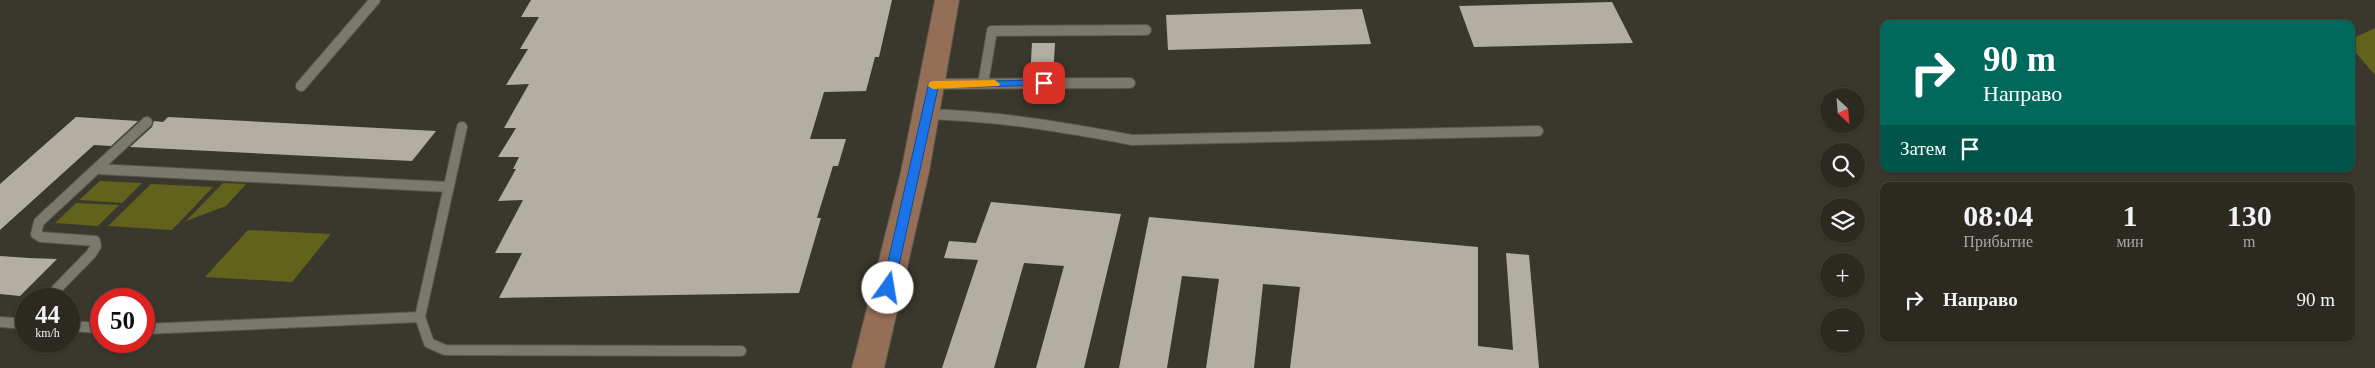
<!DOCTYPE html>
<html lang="ru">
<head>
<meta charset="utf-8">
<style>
  :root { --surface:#2c2921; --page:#34312a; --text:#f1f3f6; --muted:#a6a6a5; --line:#48453f }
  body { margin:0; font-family:Georgia,serif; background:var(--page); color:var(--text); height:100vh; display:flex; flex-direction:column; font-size:19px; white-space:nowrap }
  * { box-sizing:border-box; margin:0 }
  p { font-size:16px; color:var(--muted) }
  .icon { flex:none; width:28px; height:28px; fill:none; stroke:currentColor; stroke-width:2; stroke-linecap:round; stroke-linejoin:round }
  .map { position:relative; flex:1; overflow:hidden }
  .details { position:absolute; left:1880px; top:182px; width:475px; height:160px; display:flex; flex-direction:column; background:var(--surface); border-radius:10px; box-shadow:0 1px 4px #0004,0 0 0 1px var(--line) }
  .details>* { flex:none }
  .banner { position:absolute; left:1880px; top:20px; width:475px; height:152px; border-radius:10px; box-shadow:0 1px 4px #0004,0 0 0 1px var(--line); background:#00695c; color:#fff; overflow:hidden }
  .needle { width:32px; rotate:154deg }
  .tools { position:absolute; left:1820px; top:88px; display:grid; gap:10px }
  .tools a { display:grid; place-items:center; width:45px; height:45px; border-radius:50%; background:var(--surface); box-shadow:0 1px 4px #0004,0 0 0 1px var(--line); font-size:25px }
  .speed { position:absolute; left:15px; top:288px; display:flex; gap:10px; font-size:25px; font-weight:700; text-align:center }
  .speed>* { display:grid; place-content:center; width:65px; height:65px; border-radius:50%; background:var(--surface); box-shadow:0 1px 4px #0004,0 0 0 1px var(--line); line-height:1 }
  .speed small { font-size:12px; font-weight:400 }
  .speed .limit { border:8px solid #d22; background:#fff; color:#111 }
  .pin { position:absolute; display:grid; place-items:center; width:42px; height:42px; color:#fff; margin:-21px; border-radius:10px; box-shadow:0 2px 8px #0006 }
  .me { position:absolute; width:55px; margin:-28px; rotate:13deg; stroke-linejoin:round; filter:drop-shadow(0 0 4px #0008) }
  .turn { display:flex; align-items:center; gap:18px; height:105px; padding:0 20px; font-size:22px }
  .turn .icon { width:65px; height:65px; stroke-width:2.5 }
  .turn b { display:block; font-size:35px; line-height:42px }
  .then { display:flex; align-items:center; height:48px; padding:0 20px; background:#0003; gap:10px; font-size:19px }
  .eta { display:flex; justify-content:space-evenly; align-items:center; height:85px; text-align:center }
  .eta b { font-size:30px; font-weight:600; line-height:35px }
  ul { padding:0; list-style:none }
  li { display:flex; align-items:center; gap:15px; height:65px; padding:0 20px }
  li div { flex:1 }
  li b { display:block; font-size:19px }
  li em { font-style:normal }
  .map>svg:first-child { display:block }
  .green { fill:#61631c }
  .building { fill:#b2afa2 }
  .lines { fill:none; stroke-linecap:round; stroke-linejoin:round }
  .lane-casing { stroke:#56554b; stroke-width:12 }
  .secondary-casing { stroke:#56554b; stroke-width:2 }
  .lane { stroke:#7b786c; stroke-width:10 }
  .secondary { fill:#956e57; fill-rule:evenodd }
  .route { fill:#1a73e8; stroke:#114b97 }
  .slow { fill:#f59e0b }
</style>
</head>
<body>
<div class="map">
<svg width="2375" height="368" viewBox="0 0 2375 368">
  <rect width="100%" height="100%" fill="#3a372c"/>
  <!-- green -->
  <path class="green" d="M2375 28V75L2351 47V39Z
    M100 181 142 183 122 203 79 200Z
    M223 183 246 184 226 206 186 221Z
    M151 184 213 187 172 230 108 226Z
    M76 203 119 205 98 226 55 223Z
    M248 230 331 234 292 282 205 277Z"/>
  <!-- building -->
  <path class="building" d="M531 0H892L879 57H875L866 91 824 92 810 139H846L838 166H833L817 218H821L799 293 499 298 522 253H495L523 200 498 201 516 169H513L519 157H498L516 128H504L529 84 506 85 528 49H520L539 17H521Z
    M1612 2 1633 43 1474 47 1459 6Z
    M1362 9 1371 44 1168 50 1166 15Z
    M1032 43H1055L1053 77H1030Z
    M76 117 138 121 111 146 94 145 0 230V184Z
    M168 117 436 131 412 161 130 147 152 127 154 121 163 122Z
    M991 202 1121 214 1084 368H1036L1064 266 1024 263 994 368H942L978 260 944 258 949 241 976 243Z
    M1149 217 1478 247V346L1513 350 1506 253 1529 255 1539 368H1290L1300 287 1263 284 1254 368H1206L1219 279 1182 276 1167 368H1119Z
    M0 256 29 258 57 259 20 296 0 294Z"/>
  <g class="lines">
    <defs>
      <path id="lane" d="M933 84 1130 83
        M983 84 992 31 1146 30
        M301 86 375 0
        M927 114C996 116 1064 127 1132 140L1538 131
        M96 169 147 122
        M47 299 91 254 96 246 95 241 41 237 36 234 39 222 96 169 449 187
        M420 317 462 127
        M0 322 26 324
        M69 326 101 328
        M144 329 420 317 429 343 445 350 741 351"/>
      <path id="secondary" d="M935 0H959L929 172 884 368H852L901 172Z"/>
    </defs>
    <!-- lane casing -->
    <use href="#lane" class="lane-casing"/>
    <!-- secondary casing -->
    <use href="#secondary" class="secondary-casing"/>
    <!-- lane -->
    <use href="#lane" class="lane"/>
    <!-- secondary -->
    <use href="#secondary" class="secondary"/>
  </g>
  <!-- route -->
  <path class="route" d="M1044 80 1047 81V85L938 88 894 288 888 292 884 291 882 288 929 82Z"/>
  <!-- slow -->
  <path class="slow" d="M995 80 1000 84 999 86 933 89 928 86 929 82 933 81Z"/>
</svg>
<div class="tools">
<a><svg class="needle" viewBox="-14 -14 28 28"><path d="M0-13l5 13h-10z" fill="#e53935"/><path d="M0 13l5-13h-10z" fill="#a6a6a5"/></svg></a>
<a><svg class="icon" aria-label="search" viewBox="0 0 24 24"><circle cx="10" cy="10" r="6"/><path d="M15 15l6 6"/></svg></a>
<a><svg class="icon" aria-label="layers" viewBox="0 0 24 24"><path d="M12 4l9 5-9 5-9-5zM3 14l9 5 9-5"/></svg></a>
<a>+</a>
<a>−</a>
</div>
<div class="speed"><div>44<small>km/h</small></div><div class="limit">50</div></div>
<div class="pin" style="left:1044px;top:83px;background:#d93025"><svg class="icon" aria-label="arrive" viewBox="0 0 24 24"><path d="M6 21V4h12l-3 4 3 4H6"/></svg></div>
<svg class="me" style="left:888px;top:288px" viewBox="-20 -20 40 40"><circle r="19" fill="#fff"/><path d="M0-13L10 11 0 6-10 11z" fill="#1a73e8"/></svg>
<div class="banner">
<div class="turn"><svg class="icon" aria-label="right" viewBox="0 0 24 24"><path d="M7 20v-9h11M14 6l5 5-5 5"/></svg><div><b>90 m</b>Направо</div></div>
<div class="then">Затем<svg class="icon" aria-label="arrive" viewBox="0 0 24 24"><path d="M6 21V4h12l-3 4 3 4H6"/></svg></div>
</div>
<section class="details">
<div class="eta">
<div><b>08:04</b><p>Прибытие</p></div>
<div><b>1</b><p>мин</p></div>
<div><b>130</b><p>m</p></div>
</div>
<ul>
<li><svg class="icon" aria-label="right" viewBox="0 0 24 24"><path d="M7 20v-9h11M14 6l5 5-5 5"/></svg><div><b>Направо</b></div><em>90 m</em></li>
</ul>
</section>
</div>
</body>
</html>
